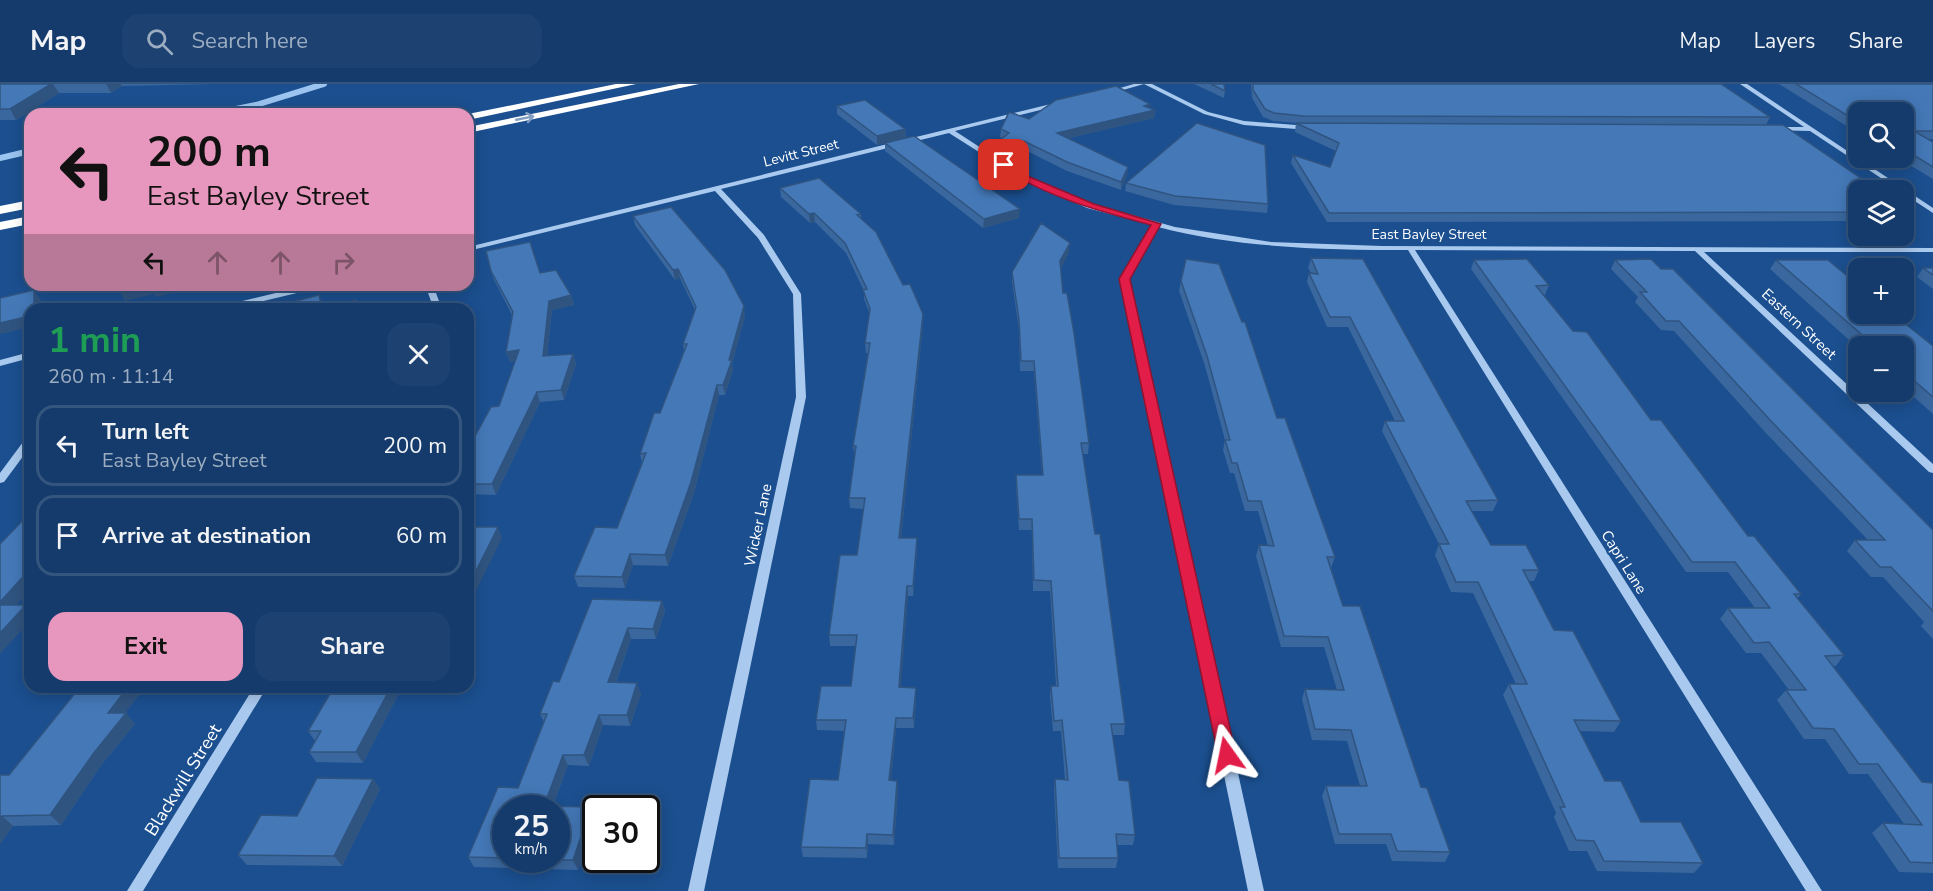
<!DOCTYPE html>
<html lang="en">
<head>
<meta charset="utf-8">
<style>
  :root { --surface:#143b6b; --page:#1d4271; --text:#f1f3f6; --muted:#9dadc1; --line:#33557e; --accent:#e797bd }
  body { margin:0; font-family:"Nunito Sans",sans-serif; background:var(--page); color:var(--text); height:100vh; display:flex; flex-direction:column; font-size:22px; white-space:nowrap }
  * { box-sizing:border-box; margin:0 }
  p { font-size:20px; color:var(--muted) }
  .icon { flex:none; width:33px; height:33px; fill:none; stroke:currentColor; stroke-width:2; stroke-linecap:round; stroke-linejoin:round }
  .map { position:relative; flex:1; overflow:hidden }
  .side { position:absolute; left:24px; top:219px; width:450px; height:390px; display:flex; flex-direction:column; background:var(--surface); border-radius:18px; box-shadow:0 3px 15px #0003,0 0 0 2px var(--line) }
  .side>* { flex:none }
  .banner { position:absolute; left:24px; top:24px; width:450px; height:183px; border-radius:18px; box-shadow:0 3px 15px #0003,0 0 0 2px var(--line); background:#e797bd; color:#111; overflow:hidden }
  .buttons { position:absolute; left:1848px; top:18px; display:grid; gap:12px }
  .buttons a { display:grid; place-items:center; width:66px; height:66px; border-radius:12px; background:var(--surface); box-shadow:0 3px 15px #0003,0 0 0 2px var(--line); font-size:30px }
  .speed { position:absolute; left:492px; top:711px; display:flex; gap:12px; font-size:30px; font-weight:700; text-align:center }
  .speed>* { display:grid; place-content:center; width:78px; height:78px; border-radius:50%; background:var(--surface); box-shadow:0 3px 15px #0003,0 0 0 2px var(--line); line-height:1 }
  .speed small { font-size:15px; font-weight:400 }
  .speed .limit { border:3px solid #111; border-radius:9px; background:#fff; color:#111 }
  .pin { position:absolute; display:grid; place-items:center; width:51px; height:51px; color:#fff; margin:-26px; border-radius:12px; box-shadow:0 3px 9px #0006 }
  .me { position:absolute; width:66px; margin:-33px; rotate:348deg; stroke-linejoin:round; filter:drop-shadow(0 0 4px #0008) }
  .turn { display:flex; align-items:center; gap:21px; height:126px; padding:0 24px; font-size:27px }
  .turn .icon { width:78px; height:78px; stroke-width:2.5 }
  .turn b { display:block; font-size:42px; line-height:51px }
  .lanes { display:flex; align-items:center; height:57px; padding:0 24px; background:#0003; justify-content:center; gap:30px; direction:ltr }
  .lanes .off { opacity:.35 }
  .round { display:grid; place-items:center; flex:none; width:63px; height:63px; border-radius:18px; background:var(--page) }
  .overview { display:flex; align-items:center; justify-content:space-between; height:102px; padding:0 24px }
  h1 { font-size:36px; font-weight:700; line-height:45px; color:#1e9e55 }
  .action { display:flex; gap:12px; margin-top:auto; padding:12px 24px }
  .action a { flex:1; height:69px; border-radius:18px; background:var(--accent); color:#111; font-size:24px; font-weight:700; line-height:69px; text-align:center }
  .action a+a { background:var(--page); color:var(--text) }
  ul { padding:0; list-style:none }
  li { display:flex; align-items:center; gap:18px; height:81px; margin:0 12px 9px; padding:0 12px; border:3px solid var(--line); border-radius:18px }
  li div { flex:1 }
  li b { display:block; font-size:22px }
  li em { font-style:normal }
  header { display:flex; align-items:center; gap:36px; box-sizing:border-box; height:84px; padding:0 30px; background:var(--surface); border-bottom:2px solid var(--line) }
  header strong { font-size:28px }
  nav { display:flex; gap:33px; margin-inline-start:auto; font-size:21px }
  .search { width:420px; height:54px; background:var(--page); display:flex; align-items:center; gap:15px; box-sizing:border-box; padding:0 21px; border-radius:18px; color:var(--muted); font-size:22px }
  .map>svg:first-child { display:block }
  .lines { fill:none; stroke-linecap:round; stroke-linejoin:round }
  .stream { stroke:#9cc4f0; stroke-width:6 }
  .minor { fill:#a9c9ee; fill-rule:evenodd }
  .highway { fill:#fff; fill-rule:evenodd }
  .wall { fill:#3a679d; fill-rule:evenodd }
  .shaded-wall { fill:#305480 }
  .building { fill:#4478b7; stroke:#305480; stroke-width:1.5 }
  .oneway { stroke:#829ec1 }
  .route { fill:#e11d48; stroke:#92132f; stroke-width:1.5 }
  .labels { text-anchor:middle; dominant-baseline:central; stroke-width:4.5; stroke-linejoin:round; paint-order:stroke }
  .far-street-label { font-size:14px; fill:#fff; stroke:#1b4f8f }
  .street-label { font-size:15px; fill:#fff; stroke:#1b4f8f }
  .near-street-label { font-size:18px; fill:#fff; stroke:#1b4f8f }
</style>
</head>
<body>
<header>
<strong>Map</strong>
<div class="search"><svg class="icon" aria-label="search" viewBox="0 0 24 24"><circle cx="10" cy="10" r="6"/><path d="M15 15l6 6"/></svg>Search here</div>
<nav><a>Map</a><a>Layers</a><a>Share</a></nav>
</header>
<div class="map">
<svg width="1933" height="807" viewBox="0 0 1933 807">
  <rect width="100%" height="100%" fill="#1b4f8f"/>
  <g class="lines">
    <!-- stream -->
    <path class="stream" d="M211 30 256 21 324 0
      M0 74 30 67"/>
    <!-- minor -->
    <path class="minor" d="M1134 0H1144L1109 10 1106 8Z
      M1144 0H1152L1208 28 1244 37 1309 42 1312 44 1309 46 1244 41 1204 30Z
      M1740 0H1747L1933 124V129L1904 110V106H1899L1810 47 1773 46 1772 45 1775 43H1804Z
      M1059 18 1061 19V21L955 47 1024 92 1093 120 1175 143 1271 158 1382 162 1933 164V168H1704L1933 380V389L1929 388 1695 167 1415 166 1822 807H1806L1408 166C1326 166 1237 164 1158 143L1129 195 1264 807H1248L1121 195 1152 141 1087 124 1020 94 949 49 721 105 764 151 801 210 806 313 704 807H688L796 313 793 210 758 154 715 107 468 167V163Z
      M309 201H323L322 203 230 225H216L217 223Z
      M425 201H433L442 225H434Z
      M30 268V274L0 282V276Z
      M30 353V363L4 398 0 399V389L26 354Z
      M254 603H267L143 807H127Z"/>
    <!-- highway -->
    <path class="highway" d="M616 0H636L468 36V30Z
      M679 0H699L468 49V43Z
      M30 116V124L0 130V122Z
      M30 132V140L0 146V138Z"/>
  </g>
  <!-- wall -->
  <path class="wall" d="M0 0H214L122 2 111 9H59L16 36H0Z
    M1194 0H1224L1225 7 1224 14Z
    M1251 0H1721L1770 33 1766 41 1858 106V137L1327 138 1291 79 1293 71 1330 83 1336 67 1295 48 1296 39H1298L1273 37 1263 33 1252 14Z
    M1779 0H1933V55H1928L1933 58V95L1898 74H1904V28H1858V49Z
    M837 22 905 45 906 54 1019 134 983 144 885 67V59L877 61 837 30Z
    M1150 24 1155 26 1154 34 1069 54 1127 91 1121 106 1067 87 1023 65 997 71 993 69 994 61 1002 54 1000 53 1001 45Z
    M1126 99 1268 120 1267 129 1174 121 1125 107Z
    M780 104 861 130V135L923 240 901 454H917V465L913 512H908L900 603 916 614 914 644H896L891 696 897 697 898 707 894 761 868 760 867 774 803 773 801 763 838 696 845 647 817 646 816 636 851 602 856 562H830L829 551 857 471 863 425 850 424 849 414 855 373 853 362 868 269H866L865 259 870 231 864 215V207L846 169 815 138 810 139 781 113Z
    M633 132 745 232 732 280 733 286 725 311H719L694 409 668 482 633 481 625 504 578 503 574 492 617 444 642 379 640 370 660 329 684 267 683 260 695 226 680 194 675 196 635 141Z
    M1069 168 1061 184 1063 209 1089 359 1088 370H1083L1125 640 1124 651H1112L1119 696 1135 751 1133 761H1117L1118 774 1116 784H1058L1054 706 1055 695 1065 696 1061 647H1053L1050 612 1051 602H1056L1050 507H1033L1032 446H1019L1016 402V391H1042L1034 287H1020L1019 246 1012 198V188Z
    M1311 174 1498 416 1493 427H1472L1491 461 1539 486 1534 497H1528L1554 546 1621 637 1614 648 1580 647 1605 697 1641 738 1703 779 1694 789 1597 787 1587 767H1569L1554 733 1556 729 1503 611 1509 600H1516L1473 509 1451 508 1435 471 1439 460 1382 347 1385 337H1395L1348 243H1327L1307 198 1309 189H1311L1308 184Z
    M1474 176 1549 201 1545 211H1544L1573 247 1651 336 1748 452 1801 510 1797 515 1844 571 1836 582H1833L1922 698 1933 699V789L1899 788 1872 749 1883 739 1904 740 1868 690H1849L1825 655H1804L1777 616 1786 606H1789L1761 569H1746L1720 535 1728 524H1755L1728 488H1686L1471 185Z
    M1615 176 1933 446V555L1921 542 1924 538 1883 493H1871L1847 467 1855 456H1868L1764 347 1674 247 1661 246 1635 218 1638 213 1611 185Z
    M1776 176 1933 262V330L1904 304V262H1858V264L1770 185Z
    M1923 184H1933V205L1917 193Z
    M491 187 540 189 571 211 574 221 552 226 547 272 573 270 576 280 564 316 540 318 496 411 468 410V365L499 322 515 277 510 278 506 268 512 231 494 196Z
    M1181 197 1277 334 1335 473 1331 484 1343 522 1421 703 1450 768 1445 778 1392 777 1386 760H1335L1322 712 1326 702H1360L1347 657 1312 656 1302 615 1305 605 1337 606 1324 563H1281L1256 472 1259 461 1268 462 1258 427H1245L1234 389H1230L1223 366 1225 356 1205 282 1179 207Z
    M662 517 665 527 656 555H631L616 599 641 610 630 642 603 641 589 682 568 681 553 722 591 723 596 733 578 786 474 783 468 773 518 704 544 638 540 630 559 598ZM506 724 556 776H506Z
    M142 607 125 629 135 640 102 680 61 741 13 742 0 760V691H9Z
    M399 609 363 679 316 678 309 668 315 657 308 647Z
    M373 695 380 705 342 782 247 781 238 771 297 732Z"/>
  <!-- shaded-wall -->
  <path class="shaded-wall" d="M51 0H53L59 9 16 36 10 25Z
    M106 0H121L122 2 111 9Z
    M1150 20 1149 27 1155 26 1154 34 1057 57V49Z
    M905 45 906 54 877 61V52Z
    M1024 57 1023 65 997 71V63Z
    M1128 83 1127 91 1121 106V98Z
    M1020 125 1019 134 983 144 984 135Z
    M814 129 815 138 810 139 809 130Z
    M1070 159 1069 168 1060 187V177Z
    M678 185 680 194 675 196 673 186Z
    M151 201H190V205L156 213 154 210 125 217 120 208Z
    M34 206 41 216 40 225H34Z
    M571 211 574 221 552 226 546 282 543 272 549 217Z
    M744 222 745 232 732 280 733 286 725 311 723 301Z
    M923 230V240L900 464 899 454Z
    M30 232V243L1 250 0 249V239Z
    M519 266 522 276 510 278 506 268Z
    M573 270 576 280 564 316 561 306Z
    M717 301 719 311 694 409 668 482 665 471Z
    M537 308 540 318 496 411 492 400Z
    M498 443 502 454 468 523V503Z
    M917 454V465L913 512V502Z
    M630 470 633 481 625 504 622 493Z
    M30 485V506L7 531 0 524V518Z
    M907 502 908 512 900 614 899 603Z
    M662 517 665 527 656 555 653 545Z
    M471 519 476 529 468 545V525Z
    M26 521 30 526V537L0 570V549Z
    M628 544 631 555 612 609 608 598Z
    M637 599 641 610 630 642 627 631Z
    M128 603H138L142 607 117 640 108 629Z
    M391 603H396L399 609 363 679 356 668Z
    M916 604V614L914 644 913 634Z
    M126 629 135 640 102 680 61 741 50 731 93 670Z
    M599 631 603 641 589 682 584 671Z
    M896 634V644L890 707 889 696Z
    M563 671 568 681 552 724 544 722Z
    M373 695 380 705 342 782 334 772Z
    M897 697 898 707 894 761 893 751Z
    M591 723 596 734 578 786 573 776Z
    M2 732 13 742 0 760V734Z
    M867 750 868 760 867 774 866 764Z"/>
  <!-- building -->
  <path class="building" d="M0 0H51L10 25H0Z
    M1211 0H1224L1225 7Z
    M1253 0H1721L1770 33 1303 32 1274 29 1265 25 1253 6Z
    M1796 0H1933V47H1914L1933 58V83L1904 65V28H1858V38Z
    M1116 2 1150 20 1144 22 1155 26 1057 49 1128 83 1121 98 1067 78 1024 57 997 63 994 61 1009 49 1001 45 1009 28 1029 35 1056 16Z
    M865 16 905 45 877 52 837 22Z
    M1197 39 1265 61 1268 120 1175 112 1126 99Z
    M1296 39 1783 41 1878 106H1858V128L1329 129 1293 71 1330 83 1339 59Z
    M914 52 1020 125 984 135 885 59Z
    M819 94 861 130 857 131 876 148 903 201 910 200 923 230 899 454H917L913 502H907L899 603 916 604 913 634H896L889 696 897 697 893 751 867 750 866 764 801 763 810 695 838 696 846 636H816L821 602H851L857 551H829L840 471H857L865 414H849L856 362H853L870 259H865L870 225 863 206 867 205 845 159 814 129 809 130 780 104Z
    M671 123 725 186 744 222 729 276H732L723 301H717L691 398 665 471 630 470 622 493 574 492 595 443 617 444 646 369 640 370 654 329H660L687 260H683L696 223 678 185 673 186 633 132Z
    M1041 139 1070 159 1060 177 1063 209H1067L1074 249 1089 359H1081L1095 450H1100L1125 640H1111L1119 696 1129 697 1135 751 1116 750 1118 774H1059L1055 695 1068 696 1062 636 1054 637 1051 602H1058L1051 497 1034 496 1032 435H1019L1016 391H1043L1034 277H1021L1019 236 1012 188Z
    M530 158 540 189 556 186 571 211 549 217 543 272 573 270 561 306 537 308 492 400H468V365L491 323 499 322 519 266 506 268 513 228 491 187 486 167Z
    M1311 174 1363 175 1498 416 1466 417 1491 461H1526L1539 486H1523L1554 546 1573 547 1621 637 1574 636 1605 697H1621L1641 738H1681L1703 779 1604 777 1594 757 1576 756 1560 723H1565L1509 600H1527L1478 498H1456L1439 460H1449L1385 337H1404L1350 233H1330L1309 189 1318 190Z
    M1186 175 1219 180 1242 238H1245L1277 334H1285L1335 473H1327L1343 522H1360L1421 703 1427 704 1450 768 1397 767 1391 750H1339L1326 702H1367L1351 646 1315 645 1305 605 1344 606 1328 553 1284 552 1259 461 1274 462 1261 417H1248L1237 379H1232L1225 356H1230L1207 272 1181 197Z
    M1527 175 1549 201 1536 202 1573 247 1587 248 1651 336H1661L1748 452H1754L1801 510H1794L1844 571 1825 572 1922 698 1933 699V779L1910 778 1883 739 1922 741 1878 680H1859L1834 645 1813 644 1786 606H1806L1769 558 1754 559 1728 524H1770L1735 478H1692L1474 176Z
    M1651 175 1661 185H1673L1933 446V527L1891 483H1880L1855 456H1885L1771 337 1679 237H1666L1640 208H1647L1615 176Z
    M1776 176H1828L1858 201V230H1893L1933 262V313L1904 288V262H1875Z
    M1923 184H1933V191Z
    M121 201H165L151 204V201L120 208Z
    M34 206V225H30V232L0 239V214Z
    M319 211 322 224 356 216 359 225H285L284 220Z
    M30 429V485L0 518V460Z
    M468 443H498L468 503Z
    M592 515 662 517 653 545 628 544 608 598 637 599 627 631H599L584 671H563L544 722 591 723 573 776H550H556V724H506V774L468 773 498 703 518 704 547 630H540L553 597 559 598Z
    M0 521H26L0 549Z
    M80 603H128L108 629H126L93 670 50 731 2 732 0 734V691H9Z
    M334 603H391L356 668H309L321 647H308Z
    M317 694 373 695 334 772 238 771 261 731 297 732Z"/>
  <!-- one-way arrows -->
  <defs><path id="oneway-shaft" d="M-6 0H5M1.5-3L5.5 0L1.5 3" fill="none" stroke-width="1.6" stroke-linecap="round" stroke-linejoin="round" transform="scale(1.5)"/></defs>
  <use class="oneway" href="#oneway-shaft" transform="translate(525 34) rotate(-11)"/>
  <!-- route -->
  <path class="route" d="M1004 79 1025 91 1094 120 1161 140 1130 195 1236 671 1233 676 1227 679 1220 676 1218 671 1119 195 1151 141C1099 127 1046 113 1001 83L999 81Z"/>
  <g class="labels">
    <!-- far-street labels -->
    <g class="far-street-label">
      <text transform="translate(801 69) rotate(-14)">Levitt Street</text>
      <text x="1429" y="150">East Bayley Street</text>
    </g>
    <!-- street labels -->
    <g class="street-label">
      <text transform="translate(1799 240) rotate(43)">Eastern Street</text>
      <text transform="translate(758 441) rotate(-78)">Wicker Lane</text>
      <text transform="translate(1624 478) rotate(58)">Capri Lane</text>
    </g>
    <!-- near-street labels -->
    <g class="near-street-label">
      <text transform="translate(183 696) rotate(-58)">Blackwill Street</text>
    </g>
  </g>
</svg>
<div class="buttons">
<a><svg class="icon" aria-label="search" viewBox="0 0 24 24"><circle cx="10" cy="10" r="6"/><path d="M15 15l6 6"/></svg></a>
<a><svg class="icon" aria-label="layers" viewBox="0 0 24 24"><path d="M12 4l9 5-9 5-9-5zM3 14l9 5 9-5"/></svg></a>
<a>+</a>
<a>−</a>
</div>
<div class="speed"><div>25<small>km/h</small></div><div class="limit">30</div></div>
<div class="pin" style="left:1004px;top:81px;background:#d93025"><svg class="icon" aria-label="arrive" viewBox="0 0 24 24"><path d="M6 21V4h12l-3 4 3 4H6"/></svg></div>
<svg class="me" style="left:1227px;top:671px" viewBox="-20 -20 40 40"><path d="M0-17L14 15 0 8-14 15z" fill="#e11d48" stroke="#fff" stroke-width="4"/></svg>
<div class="banner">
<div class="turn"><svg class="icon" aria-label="left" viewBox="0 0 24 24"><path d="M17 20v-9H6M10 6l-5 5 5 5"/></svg><div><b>200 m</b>East Bayley Street</div></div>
<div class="lanes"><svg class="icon" aria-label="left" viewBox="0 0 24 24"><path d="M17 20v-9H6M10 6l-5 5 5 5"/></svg><svg class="icon off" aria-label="ahead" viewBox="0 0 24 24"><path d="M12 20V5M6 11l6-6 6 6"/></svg><svg class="icon off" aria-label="ahead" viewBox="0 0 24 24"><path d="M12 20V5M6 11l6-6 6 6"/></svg><svg class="icon off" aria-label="right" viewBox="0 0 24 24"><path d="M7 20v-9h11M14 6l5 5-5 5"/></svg></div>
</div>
<section class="side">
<div class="overview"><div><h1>1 min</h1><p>260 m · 11:14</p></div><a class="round"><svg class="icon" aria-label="close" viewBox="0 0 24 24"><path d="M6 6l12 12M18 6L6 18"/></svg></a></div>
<ul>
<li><svg class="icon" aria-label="left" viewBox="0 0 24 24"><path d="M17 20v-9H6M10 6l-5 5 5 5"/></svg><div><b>Turn left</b><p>East Bayley Street</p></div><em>200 m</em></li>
<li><svg class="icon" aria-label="arrive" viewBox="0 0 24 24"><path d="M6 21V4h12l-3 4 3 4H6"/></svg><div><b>Arrive at destination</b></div><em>60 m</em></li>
</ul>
<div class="action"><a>Exit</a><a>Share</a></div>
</section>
</div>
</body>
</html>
